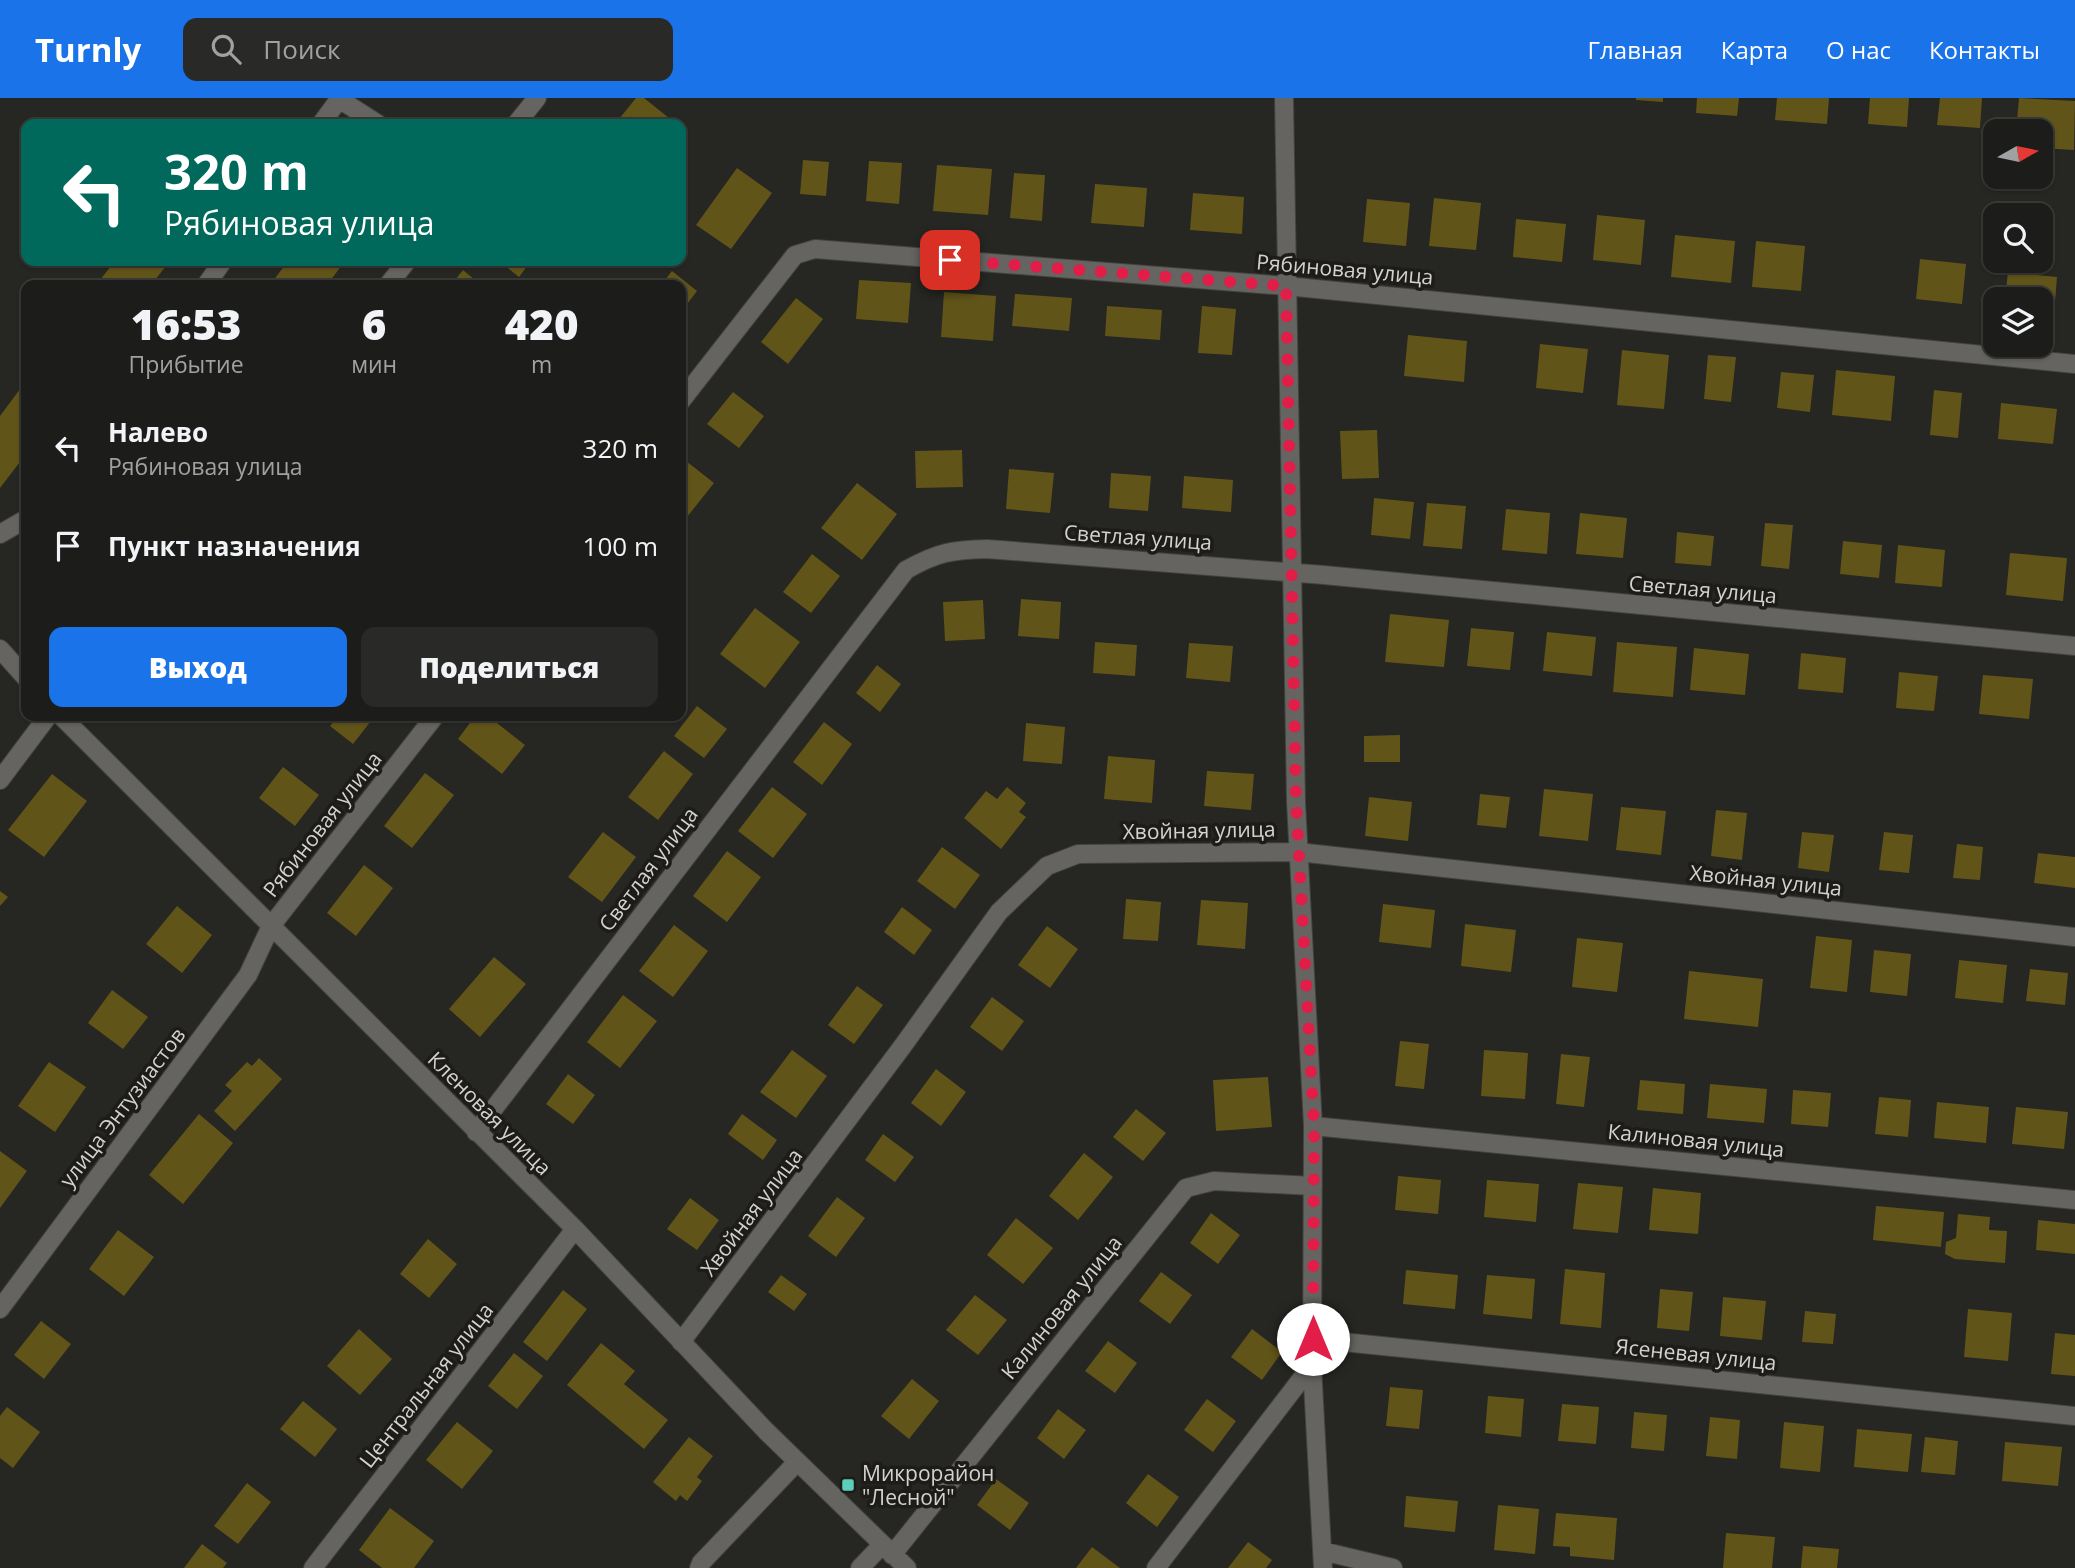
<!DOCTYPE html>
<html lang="ru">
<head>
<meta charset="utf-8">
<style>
  :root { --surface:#1c1c1a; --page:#292927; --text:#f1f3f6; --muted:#a0a1a2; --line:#3a3a39; --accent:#1a73e8 }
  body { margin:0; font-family:"Open Sans",sans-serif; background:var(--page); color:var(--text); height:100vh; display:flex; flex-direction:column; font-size:26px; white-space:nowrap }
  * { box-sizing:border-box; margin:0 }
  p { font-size:23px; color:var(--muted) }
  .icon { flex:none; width:38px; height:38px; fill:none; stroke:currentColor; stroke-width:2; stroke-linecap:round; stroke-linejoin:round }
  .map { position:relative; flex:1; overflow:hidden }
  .panel { position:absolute; left:21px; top:182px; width:665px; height:441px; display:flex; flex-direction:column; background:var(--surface); border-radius:14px; box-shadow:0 2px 5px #0004,0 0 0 2px var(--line) }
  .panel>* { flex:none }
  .hud { position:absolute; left:21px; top:21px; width:665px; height:147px; border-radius:14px; box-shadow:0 2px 5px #0004,0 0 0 2px var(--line); background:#00695c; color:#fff; overflow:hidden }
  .needle { width:46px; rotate:81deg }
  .controls { position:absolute; left:1983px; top:21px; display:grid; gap:14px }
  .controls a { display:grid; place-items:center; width:70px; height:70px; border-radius:14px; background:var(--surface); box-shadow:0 2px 5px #0004,0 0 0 2px var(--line); font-size:35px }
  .pin { position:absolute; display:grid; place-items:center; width:60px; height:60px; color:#fff; margin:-30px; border-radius:14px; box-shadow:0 4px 10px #0006 }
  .me { position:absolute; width:77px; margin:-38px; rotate:0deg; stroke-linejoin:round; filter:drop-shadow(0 0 5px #0008) }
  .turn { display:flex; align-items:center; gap:24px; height:147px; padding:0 28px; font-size:32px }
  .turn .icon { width:91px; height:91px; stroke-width:2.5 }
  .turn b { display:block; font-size:49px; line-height:60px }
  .eta { display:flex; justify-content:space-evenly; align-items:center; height:119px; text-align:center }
  .eta b { font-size:42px; font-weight:800; line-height:49px }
  .primary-button { display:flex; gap:14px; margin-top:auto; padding:14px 28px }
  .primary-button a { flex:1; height:80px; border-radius:14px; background:var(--accent); color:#fff; font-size:28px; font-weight:800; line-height:80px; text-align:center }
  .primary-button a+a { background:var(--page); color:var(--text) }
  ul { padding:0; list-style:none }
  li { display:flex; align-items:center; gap:21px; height:98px; padding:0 28px }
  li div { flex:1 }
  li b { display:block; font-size:26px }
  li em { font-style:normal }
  header { display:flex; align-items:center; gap:42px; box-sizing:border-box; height:98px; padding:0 35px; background:var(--accent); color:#fff }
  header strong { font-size:33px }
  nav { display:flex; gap:38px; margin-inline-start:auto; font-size:24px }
  .search { width:490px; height:63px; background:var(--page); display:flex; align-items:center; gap:18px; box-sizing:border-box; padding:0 24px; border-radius:14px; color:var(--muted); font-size:26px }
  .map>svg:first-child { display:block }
  .building { fill:#615419 }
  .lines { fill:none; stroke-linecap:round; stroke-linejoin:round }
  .minor-casing { stroke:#42423e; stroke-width:20 }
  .minor { stroke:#656460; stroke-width:18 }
  .route { stroke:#e11d48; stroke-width:12; stroke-dasharray:0 21.6 }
  .poi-dot { fill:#5cceba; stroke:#1d1c18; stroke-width:2.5 }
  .labels { text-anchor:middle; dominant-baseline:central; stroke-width:7; stroke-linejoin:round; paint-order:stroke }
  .street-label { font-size:21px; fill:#d3d2cf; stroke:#1d1c18 }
  .poi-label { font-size:21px; fill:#d3d2cf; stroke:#1d1c18; text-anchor:start }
</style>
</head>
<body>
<header>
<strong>Turnly</strong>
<div class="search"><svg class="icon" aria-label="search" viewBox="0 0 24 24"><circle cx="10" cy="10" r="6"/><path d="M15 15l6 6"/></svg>Поиск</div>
<nav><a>Главная</a><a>Карта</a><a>О нас</a><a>Контакты</a></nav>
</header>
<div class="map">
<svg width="2075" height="1470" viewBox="0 0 2075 1470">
  <rect width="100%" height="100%" fill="#262622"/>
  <!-- building -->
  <path class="building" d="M636 0H644L669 20 664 26H615Z
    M1636 0H1663V4L1636 2Z
    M1697 0H1739L1737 18 1696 15Z
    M1777 0H1829L1827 26 1775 22Z
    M1870 0H1909L1907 29 1868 26Z
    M1940 0H1982L1980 30 1937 27Z
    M2019 0 2075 3 2074 52 2040 50V33H2016Z
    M803 62 829 64 826 98 800 96Z
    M869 63 902 65 899 106 866 103Z
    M937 67 992 71 988 117 933 113Z
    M737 70 772 95 731 151 696 127Z
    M1014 75 1045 77 1042 123 1010 120Z
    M1095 86 1147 90 1144 129 1091 125Z
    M1193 95 1244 99 1242 136 1190 132Z
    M1434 100 1481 105 1476 152 1429 148Z
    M1367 101 1410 105 1406 148 1363 144Z
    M1597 117 1645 122 1641 167 1593 162Z
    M1516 121 1566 126 1562 164 1513 159Z
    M1675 137 1735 143 1731 185 1671 179Z
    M1756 143 1805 148 1801 193 1752 189Z
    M1920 161 1966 166 1962 206 1916 201Z
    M115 163H170L151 187H96Z
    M288 163H345L327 187H270Z
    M499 163H531L519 179Z
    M463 172 481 187H451Z
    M672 173 697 193 681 214V187H661Z
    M2008 174 2057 179 2054 216 2040 215V201H2005Z
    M859 182 911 185 908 225 856 221Z
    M944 194 996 198 993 243 941 239Z
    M1015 196 1072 200 1069 233 1012 228Z
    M796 200 823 221 788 266 761 244Z
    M1107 208 1162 212 1160 242 1105 238Z
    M1202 208 1236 211 1232 257 1198 255Z
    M1408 237 1467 243 1464 284 1404 278Z
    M1540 246 1588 251 1583 295 1536 290Z
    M1622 252 1669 257 1664 311 1617 307Z
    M1708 257 1736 259 1731 304 1704 301Z
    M1836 272 1895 278 1891 323 1832 317Z
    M1781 274 1814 277 1810 314 1777 310Z
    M26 283V356L0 390V318Z
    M1934 292 1962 295 1958 340 1930 337Z
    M733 294 764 318 739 350 707 326Z
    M2001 305 2057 311 2053 346 1998 341Z
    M1377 332 1379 380 1342 381 1340 333Z
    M962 352 963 389 916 390 915 353Z
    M681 359 714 385 687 419 681 414Z
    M1009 371 1054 375 1050 415 1006 411Z
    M1111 375 1151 378 1148 413 1109 410Z
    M1184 378 1233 382 1231 414 1182 410Z
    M857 385 897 416 862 462 821 430Z
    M1374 400 1414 404 1410 441 1371 437Z
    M1427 405 1466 408 1462 451 1423 448Z
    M1506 411 1550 415 1547 456 1502 452Z
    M1580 415 1627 420 1623 460 1576 456Z
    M1765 425 1793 427 1789 471 1761 468Z
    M1677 434 1714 438 1711 468 1675 465Z
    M1843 443 1882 447 1879 480 1840 476Z
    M1898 447 1945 452 1942 489 1895 485Z
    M2010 455 2067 460 2063 503 2006 497Z
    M812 456 840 478 811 515 783 494Z
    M1021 501 1061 504 1059 541 1018 538Z
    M983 502 985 541 945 543 943 504Z
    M755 510 800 544 765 590 720 556Z
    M1390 516 1449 522 1444 569 1385 564Z
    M1471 530 1514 534 1510 572 1467 568Z
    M1547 534 1596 539 1592 578 1543 573Z
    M1095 544 1137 547 1135 578 1093 575Z
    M1617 544 1677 549 1673 599 1613 594Z
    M1189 545 1233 548 1230 584 1186 580Z
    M1694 550 1749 556 1745 597 1690 592Z
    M1801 555 1846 560 1843 595 1798 591Z
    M877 567 901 586 880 614 856 595Z
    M1899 574 1938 578 1934 613 1896 610Z
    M1983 577 2033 581 2029 621 1979 616Z
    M697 608 727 631 704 660 674 638Z
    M338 618H364L371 623 353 646 330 628Z
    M475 618H488L525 647 502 676 458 641Z
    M824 624 852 646 822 687 793 664Z
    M1026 625 1065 629 1062 666 1023 663Z
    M1400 637V664H1364V638Z
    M664 653 693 676 658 722 628 699Z
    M1108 658 1155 662 1152 705 1104 701Z
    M283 669 319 697 295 728 259 700Z
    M1207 673 1254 676 1251 712 1204 708Z
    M425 675 454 697 412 750 384 728Z
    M52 676 87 703 44 759 8 732Z
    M772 689 807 716 773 760 738 733Z
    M1007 689 1026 705 1019 714 1026 719 1001 751 964 720 986 693 997 701Z
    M1544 691 1593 696 1588 743 1539 738Z
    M1480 696 1510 699 1506 730 1477 727Z
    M1369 699 1412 704 1408 743 1365 738Z
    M1621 709 1666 713 1661 757 1616 752Z
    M1716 712 1747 715 1742 762 1711 758Z
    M603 734 636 759 602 804 568 779Z
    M1802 734 1834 737 1829 774 1798 770Z
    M1884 734 1913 737 1909 775 1879 772Z
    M1957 746 1983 749 1980 782 1953 780Z
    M942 749 980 777 955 811 917 783Z
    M727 753 761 779 727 824 693 798Z
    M2038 755 2075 759V790L2034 785Z
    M364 767 393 790 356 838 327 815Z
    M0 793 8 799 0 808Z
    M1126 801 1161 804 1158 843 1123 841Z
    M1201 802 1248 805 1245 851 1197 847Z
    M1383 806 1435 812 1431 850 1379 844Z
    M177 808 212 837 182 875 146 846Z
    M902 809 932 832 914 857 884 834Z
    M1465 826 1516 832 1511 874 1461 868Z
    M674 827 708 853 673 899 639 873Z
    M1047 828 1078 851 1050 890 1018 867Z
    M1816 838 1852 842 1847 894 1810 890Z
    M1577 840 1623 845 1617 894 1572 889Z
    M1874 852 1911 856 1907 898 1870 894Z
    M494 859 526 886 480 939 449 911Z
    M1959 862 2007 867 2003 905 1955 900Z
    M2030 871 2068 875 2065 907 2026 903Z
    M1689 873 1763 881 1758 929 1684 921Z
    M857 888 883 907 854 946 828 927Z
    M112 892 148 919 123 951 88 925Z
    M623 897 657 923 620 970 587 944Z
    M992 899 1024 923 1002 953 970 929Z
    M1400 943 1429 946 1424 991 1395 988Z
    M792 952 827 978 796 1020 760 994Z
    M1484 952 1528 955 1525 1001 1481 998Z
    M1561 956 1590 959 1584 1009 1556 1006Z
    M259 960 282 981 235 1033 214 1013 232 993 225 987 247 964 252 968Z
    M49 964 86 989 55 1034 18 1008Z
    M936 971 966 994 941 1028 911 1005Z
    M568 976 595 997 573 1026 546 1006Z
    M1268 979 1272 1029 1216 1033 1213 982Z
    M1640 982 1685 986 1683 1016 1637 1012Z
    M1710 986 1767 991 1764 1025 1707 1020Z
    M1793 992 1831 995 1828 1029 1791 1026Z
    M1879 999 1911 1002 1908 1039 1875 1036Z
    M1937 1004 1989 1009 1986 1045 1934 1040Z
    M2016 1009 2068 1014 2064 1051 2012 1046Z
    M1136 1011 1166 1035 1143 1063 1113 1039Z
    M199 1016 233 1045 183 1106 149 1077Z
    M742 1016 777 1042 763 1062 728 1036Z
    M883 1036 914 1059 895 1084 865 1062Z
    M0 1053 27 1073 0 1110Z
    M1084 1055 1113 1079 1078 1122 1049 1098Z
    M1398 1078 1441 1082 1438 1116 1395 1112Z
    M1487 1082 1539 1086 1536 1124 1484 1119Z
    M1578 1085 1623 1089 1618 1135 1573 1131Z
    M1653 1090 1701 1095 1698 1136 1649 1132Z
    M837 1099 865 1120 836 1159 808 1138Z
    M690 1100 719 1122 697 1152 667 1131Z
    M1876 1108 1944 1114 1941 1149 1873 1142Z
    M1211 1115 1240 1137 1218 1166 1190 1145Z
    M1958 1116 1990 1119 1989 1132 2007 1133 2005 1165 1955 1161 1945 1156 1946 1144 1956 1140Z
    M1016 1120 1053 1150 1023 1186 987 1157Z
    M2038 1122 2075 1126V1156L2036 1152Z
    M118 1132 154 1159 124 1198 89 1171Z
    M428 1141 457 1166 429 1200 400 1176Z
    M1565 1171 1605 1175 1601 1230 1560 1226Z
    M1406 1172 1458 1177 1455 1211 1403 1206Z
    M1161 1174 1192 1197 1170 1226 1139 1203Z
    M781 1177 807 1196 794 1213 768 1194Z
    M1487 1177 1535 1181 1532 1221 1483 1216Z
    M1660 1191 1693 1194 1689 1233 1657 1230Z
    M563 1192 587 1211 547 1263 523 1244Z
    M975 1197 1007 1222 978 1257 946 1232Z
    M1723 1199 1766 1203 1762 1242 1720 1238Z
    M1968 1211 2012 1215 2008 1263 1964 1259Z
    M1805 1213 1836 1216 1833 1246 1802 1244Z
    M41 1223 71 1246 44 1281 14 1257Z
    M359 1231 392 1261 360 1297 327 1268Z
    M1252 1231 1282 1254 1262 1282 1231 1259Z
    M2055 1235 2075 1237V1278L2051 1276Z
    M1108 1243 1137 1265 1115 1295 1085 1273Z
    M601 1245 635 1273 624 1286 668 1322 644 1351 567 1287Z
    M514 1255 543 1278 517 1311 488 1288Z
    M912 1281 939 1303 909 1341 881 1318Z
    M1390 1289 1423 1292 1419 1331 1386 1328Z
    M1488 1298 1524 1301 1521 1339 1485 1335Z
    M1207 1301 1236 1323 1213 1354 1184 1332Z
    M303 1303 337 1331 315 1359 280 1331Z
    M1562 1306 1599 1309 1596 1346 1558 1343Z
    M7 1309 40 1334 13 1370 0 1360V1318Z
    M1058 1311 1086 1332 1064 1361 1037 1340Z
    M1634 1314 1667 1317 1664 1353 1631 1350Z
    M1710 1319 1740 1322 1737 1361 1706 1358Z
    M457 1324 493 1353 462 1391 426 1362Z
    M1784 1324 1824 1328 1820 1374 1780 1370Z
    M1857 1331 1912 1336 1908 1374 1854 1369Z
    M689 1339 713 1358 697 1379 702 1383 687 1403 680 1397 676 1403 653 1384Z
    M1925 1339 1958 1343 1955 1377 1921 1374Z
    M2005 1344 2062 1349 2058 1388 2002 1383Z
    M1148 1376 1179 1399 1157 1429 1126 1405Z
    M996 1381 1029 1405 1010 1432 977 1407Z
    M247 1385 271 1404 238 1446 214 1428Z
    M1406 1398 1458 1403 1455 1434 1404 1429Z
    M1498 1407 1539 1411 1535 1456 1494 1452Z
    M390 1410 434 1443 414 1470H382L359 1452Z
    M1556 1415 1617 1420 1614 1462 1570 1458V1449L1553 1448Z
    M1726 1435 1775 1439 1772 1470H1723Z
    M1248 1444 1272 1462 1266 1470H1228Z
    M202 1446 227 1465 223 1470H184Z
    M1803 1448 1839 1451 1837 1470H1801Z
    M1092 1449 1120 1470H1076Z"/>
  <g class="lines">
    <defs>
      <path id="minor" d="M1284 0 1296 704 1313 1028 1312 1267 1323 1470
        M339 1 378 26
        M321 26 340 0
        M516 26 537 0
        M206 187 223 163
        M388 187 407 163
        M681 303 795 157 815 151 1286 188 2075 266
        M0 436 26 421
        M0 551 26 580
        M61 618 575 1131 766 1333 907 1470
        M0 682 48 618
        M1313 1028 2075 1102
        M476 1034 906 472C938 454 952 452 987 451L1324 477 2075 548
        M0 1211 248 877 271 828 435 618
        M1313 1241 2075 1318
        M681 1244 902 949 999 814 1047 768 1078 756 1298 754 2075 839
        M1322 1453 1393 1470
        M892 1457 1186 1090 1214 1083 1313 1088
        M313 1470 575 1131
        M699 1470 701 1465 797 1364
        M860 1470 882 1447
        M1156 1470 1312 1267"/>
    </defs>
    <!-- minor casing -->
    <use href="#minor" class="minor-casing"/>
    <!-- minor -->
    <use href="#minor" class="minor"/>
  </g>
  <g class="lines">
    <!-- route -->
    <path class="route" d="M950 162 1286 188 1296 704 1314 1028 1313 1241"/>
  </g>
  <!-- markers -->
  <rect class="poi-dot" x="841" y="1380" width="14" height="14" rx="3.5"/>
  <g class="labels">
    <!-- street labels -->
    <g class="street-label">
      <text transform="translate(1345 171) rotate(5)">Рябиновая улица</text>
      <text transform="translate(1138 439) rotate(4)">Светлая улица</text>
      <text transform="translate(1703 491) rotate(5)">Светлая улица</text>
      <text transform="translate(322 726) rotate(-52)">Рябиновая улица</text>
      <text transform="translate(1199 732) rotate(-1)">Хвойная улица</text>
      <text transform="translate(648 771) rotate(-53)">Светлая улица</text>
      <text transform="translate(1766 782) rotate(6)">Хвойная улица</text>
      <text transform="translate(122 1009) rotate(-53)">улица Энтузиастов</text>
      <text transform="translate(490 1015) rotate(45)">Кленовая улица</text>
      <text transform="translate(1696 1042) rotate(6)">Калиновая улица</text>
      <text transform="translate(751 1114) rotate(-53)">Хвойная улица</text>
      <text transform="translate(1061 1209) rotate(-51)">Калиновая улица</text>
      <text transform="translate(1696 1256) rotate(6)">Ясеневая улица</text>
      <text transform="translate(426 1287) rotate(-52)">Центральная улица</text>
    </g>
    <!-- poi labels -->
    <g class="poi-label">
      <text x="862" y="1375">Микрорайон<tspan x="862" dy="24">"Лесной"</tspan></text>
    </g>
  </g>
</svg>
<div class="controls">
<a><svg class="needle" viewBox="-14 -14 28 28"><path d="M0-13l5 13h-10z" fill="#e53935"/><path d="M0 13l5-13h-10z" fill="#a0a1a2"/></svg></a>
<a><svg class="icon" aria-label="search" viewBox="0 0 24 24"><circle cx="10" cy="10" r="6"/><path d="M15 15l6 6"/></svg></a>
<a><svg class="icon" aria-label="layers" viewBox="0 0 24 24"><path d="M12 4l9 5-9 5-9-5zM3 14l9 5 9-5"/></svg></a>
</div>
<div class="pin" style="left:950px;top:162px;background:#d93025"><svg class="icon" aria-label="arrive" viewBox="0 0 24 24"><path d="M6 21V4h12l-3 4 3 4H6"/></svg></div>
<svg class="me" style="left:1313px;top:1241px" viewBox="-20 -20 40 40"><circle r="19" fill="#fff"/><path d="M0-13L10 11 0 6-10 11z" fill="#e11d48"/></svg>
<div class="hud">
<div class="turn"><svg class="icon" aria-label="left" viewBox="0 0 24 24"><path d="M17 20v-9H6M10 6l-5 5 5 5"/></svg><div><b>320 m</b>Рябиновая улица</div></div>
</div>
<section class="panel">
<div class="eta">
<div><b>16:53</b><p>Прибытие</p></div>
<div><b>6</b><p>мин</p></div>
<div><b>420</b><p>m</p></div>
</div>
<ul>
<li><svg class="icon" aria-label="left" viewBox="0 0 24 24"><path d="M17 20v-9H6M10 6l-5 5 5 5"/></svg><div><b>Налево</b><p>Рябиновая улица</p></div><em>320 m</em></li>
<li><svg class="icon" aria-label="arrive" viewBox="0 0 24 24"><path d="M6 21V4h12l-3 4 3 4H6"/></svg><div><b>Пункт назначения</b></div><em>100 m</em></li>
</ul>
<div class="primary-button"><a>Выход</a><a>Поделиться</a></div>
</section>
</div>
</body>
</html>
